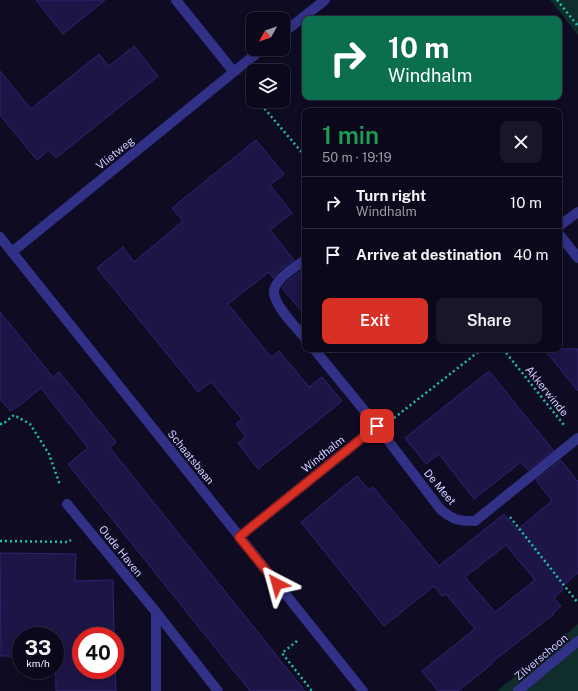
<!DOCTYPE html>
<html lang="en">
<head>
<meta charset="utf-8">
<style>
  :root { --surface:#0a081a; --page:#181627; --text:#f1f3f6; --muted:#999aa2; --line:#2a2939; --accent:#d93025 }
  body { margin:0; font-family:"Public Sans",sans-serif; background:var(--page); color:var(--text); height:100vh; display:flex; flex-direction:column; font-size:15px; white-space:nowrap }
  * { box-sizing:border-box; margin:0 }
  p { font-size:13px; color:var(--muted) }
  .icon { flex:none; width:22px; height:22px; fill:none; stroke:currentColor; stroke-width:2; stroke-linecap:round; stroke-linejoin:round }
  .map { position:relative; flex:1; overflow:hidden }
  .side { position:absolute; left:302px; top:108px; width:260px; height:244px; display:flex; flex-direction:column; background:var(--surface); border-radius:8px; box-shadow:0 2px 6px #0003,0 0 0 1px var(--line) }
  .side>* { flex:none }
  .guide { position:absolute; left:302px; top:16px; width:260px; height:84px; border-radius:8px; box-shadow:0 2px 6px #0003,0 0 0 1px var(--line); background:#0b6e4f; color:#fff; overflow:hidden }
  .needle { width:26px; rotate:230deg }
  .fabs { position:absolute; left:246px; top:12px; display:grid; gap:8px }
  .fabs a { display:grid; place-items:center; width:44px; height:44px; border-radius:8px; background:var(--surface); box-shadow:0 2px 6px #0003,0 0 0 1px var(--line); font-size:20px }
  .speed { position:absolute; left:12px; top:627px; display:flex; gap:8px; font-size:20px; font-weight:700; text-align:center }
  .speed>* { display:grid; place-content:center; width:52px; height:52px; border-radius:50%; background:var(--surface); box-shadow:0 2px 6px #0003,0 0 0 1px var(--line); line-height:1 }
  .speed small { font-size:10px; font-weight:400 }
  .speed .limit { border:6px solid #d22; background:#fff; color:#111 }
  .pin { position:absolute; display:grid; place-items:center; width:34px; height:34px; color:#fff; margin:-17px; border-radius:8px; box-shadow:0 2px 6px #0006 }
  .me { position:absolute; width:44px; margin:-22px; rotate:321deg; stroke-linejoin:round; filter:drop-shadow(0 0 3px #0008) }
  .turn { display:flex; align-items:center; gap:14px; height:84px; padding:0 20px; font-size:18px }
  .turn .icon { width:52px; height:52px; stroke-width:2.5 }
  .turn b { display:block; font-size:28px; line-height:34px }
  .round { display:grid; place-items:center; flex:none; width:42px; height:42px; border-radius:8px; background:var(--page) }
  .overview { display:flex; align-items:center; justify-content:space-between; height:68px; padding:0 20px }
  h1 { font-size:24px; font-weight:600; line-height:30px; color:#1e9e55 }
  .action { display:flex; gap:8px; margin-top:auto; padding:8px 20px }
  .action a { flex:1; height:46px; border-radius:8px; background:var(--accent); color:#fff; font-size:16px; font-weight:600; line-height:46px; text-align:center }
  .action a+a { background:var(--page); color:var(--text) }
  ul { padding:0; list-style:none }
  li { display:flex; align-items:center; gap:12px; height:52px; padding:0 20px; border-top:1px solid var(--line) }
  li div { flex:1 }
  li b { display:block; font-size:15px }
  li em { font-style:normal }
  .map>svg:first-child { display:block }
  .green { fill:#0e2d2b }
  .building { fill:#1d1546; stroke:#312574; fill-rule:evenodd }
  .lines { fill:none; stroke-linecap:round; stroke-linejoin:round }
  .path { stroke:#21bfaf; stroke-width:2.5; stroke-dasharray:2 3; stroke-linecap:butt }
  .minor { stroke:#313187; stroke-width:10 }
  .tertiary { stroke:#313187; stroke-width:10 }
  .route-casing { stroke:#8d1f18; stroke-width:10 }
  .route { stroke:#d93025; stroke-width:7 }
  .labels { text-anchor:middle; dominant-baseline:central; stroke-width:3; stroke-linejoin:round; paint-order:stroke }
  .street-label { font-size:11px; fill:#d1cdff; stroke:#0e0b23 }
</style>
</head>
<body>
<div class="map">
<svg width="578" height="691" viewBox="0 0 578 691">
  <rect width="100%" height="100%" fill="#0e0b23"/>
  <!-- green -->
  <path class="green" d="M550 0H578V35Z
    M578 624V691H497Z"/>
  <!-- building -->
  <path class="building" d="M36 0H105L63 34Z
    M134 46 158 76 56 158 49 150 37 160 0 115V71L31 109 99 54 109 66Z
    M256 140 284 174 270 185 292 213 270 230 294 260 280 270 273 278 269 272 228 304 271 357 279 351 309 387 322 377 342 401 258 469 238 443 246 437 236 424 242 419 211 382 198 392 97 268 123 247 134 262 183 221 172 208Z
    M302 270 305 273V315L282 288 289 280Z
    M0 312 53 377 59 372 116 442 110 448 305 691H250L68 464 88 448 41 388 20 405 10 411 0 399Z
    M544 349H578V391Z
    M489 371 553 450 528 470 521 462 474 499 439 454 426 464 405 438Z
    M561 460 577 481 578 480V573L561 587 563 590 554 598 561 606 553 613 554 614 491 663 492 664 458 691H438L422 671 475 629 446 594 442 596 434 586 384 626 301 522 357 476 369 490 373 487 439 566 504 514 517 530 552 501 536 480ZM506 545 535 580 495 612 465 577Z
    M0 553 76 554 75 581 113 580 114 636H81V670H115V666L116 691H56L55 636H21V656H1Z"/>
  <g class="lines">
    <!-- path -->
    <path class="path" d="M557 0 578 26
      M247 87 253 95
      M258 101 305 156
      M503 349 564 425
      M394 418 482 349
      M0 424H3L14 415 30 424 49 454 60 485
      M510 517 578 603
      M0 541 68 542 71 540
      M297 641 282 653 312 691"/>
    <!-- minor -->
    <path class="minor" d="M176 0 233 71
      M283 33 325 0
      M559 226 578 212
      M559 234 578 258
      M12 252 262 49
      M305 260C295 267 281 275 275 287 268 300 296 327 305 338
      M314 349 377 426 441 510C454 520 458 521 475 521L578 438
      M67 504 156 612 218 691
      M239 537 377 426
      M156 612V691
      M518 691 578 641"/>
    <!-- tertiary -->
    <path class="tertiary" d="M0 237 363 691"/>
  </g>
  <g class="lines">
    <defs>
      <path id="route" d="M277 584 239 537 377 426"/>
    </defs>
    <!-- route casing -->
    <use href="#route" class="route-casing"/>
    <!-- route -->
    <use href="#route" class="route"/>
  </g>
  <g class="labels">
    <!-- street labels -->
    <g class="street-label">
      <text transform="translate(115 153) rotate(-39)">Vlietweg</text>
      <text transform="translate(547 391) rotate(51)">Akkerwinde</text>
      <text transform="translate(323 454) rotate(-39)">Windhalm</text>
      <text transform="translate(191 457) rotate(51)">Schaatsbaan</text>
      <text transform="translate(440 487) rotate(50)">De Meet</text>
      <text transform="translate(121 551) rotate(51)">Oude Haven</text>
      <text transform="translate(541 657) rotate(-40)">Zilverschoon</text>
    </g>
  </g>
</svg>
<div class="fabs">
<a><svg class="needle" viewBox="-14 -14 28 28"><path d="M0-13l5 13h-10z" fill="#e53935"/><path d="M0 13l5-13h-10z" fill="#999aa2"/></svg></a>
<a><svg class="icon" aria-label="layers" viewBox="0 0 24 24"><path d="M12 4l9 5-9 5-9-5zM3 14l9 5 9-5"/></svg></a>
</div>
<div class="speed"><div>33<small>km/h</small></div><div class="limit">40</div></div>
<div class="pin" style="left:377px;top:426px;background:#d93025"><svg class="icon" aria-label="arrive" viewBox="0 0 24 24"><path d="M6 21V4h12l-3 4 3 4H6"/></svg></div>
<svg class="me" style="left:277px;top:584px" viewBox="-20 -20 40 40"><path d="M0-17L14 15 0 8-14 15z" fill="#d93025" stroke="#fff" stroke-width="4"/></svg>
<div class="guide">
<div class="turn"><svg class="icon" aria-label="right" viewBox="0 0 24 24"><path d="M7 20v-9h11M14 6l5 5-5 5"/></svg><div><b>10 m</b>Windhalm</div></div>
</div>
<section class="side">
<div class="overview"><div><h1>1 min</h1><p>50 m · 19:19</p></div><a class="round"><svg class="icon" aria-label="close" viewBox="0 0 24 24"><path d="M6 6l12 12M18 6L6 18"/></svg></a></div>
<ul>
<li><svg class="icon" aria-label="right" viewBox="0 0 24 24"><path d="M7 20v-9h11M14 6l5 5-5 5"/></svg><div><b>Turn right</b><p>Windhalm</p></div><em>10 m</em></li>
<li><svg class="icon" aria-label="arrive" viewBox="0 0 24 24"><path d="M6 21V4h12l-3 4 3 4H6"/></svg><div><b>Arrive at destination</b></div><em>40 m</em></li>
</ul>
<div class="action"><a>Exit</a><a>Share</a></div>
</section>
</div>
</body>
</html>
